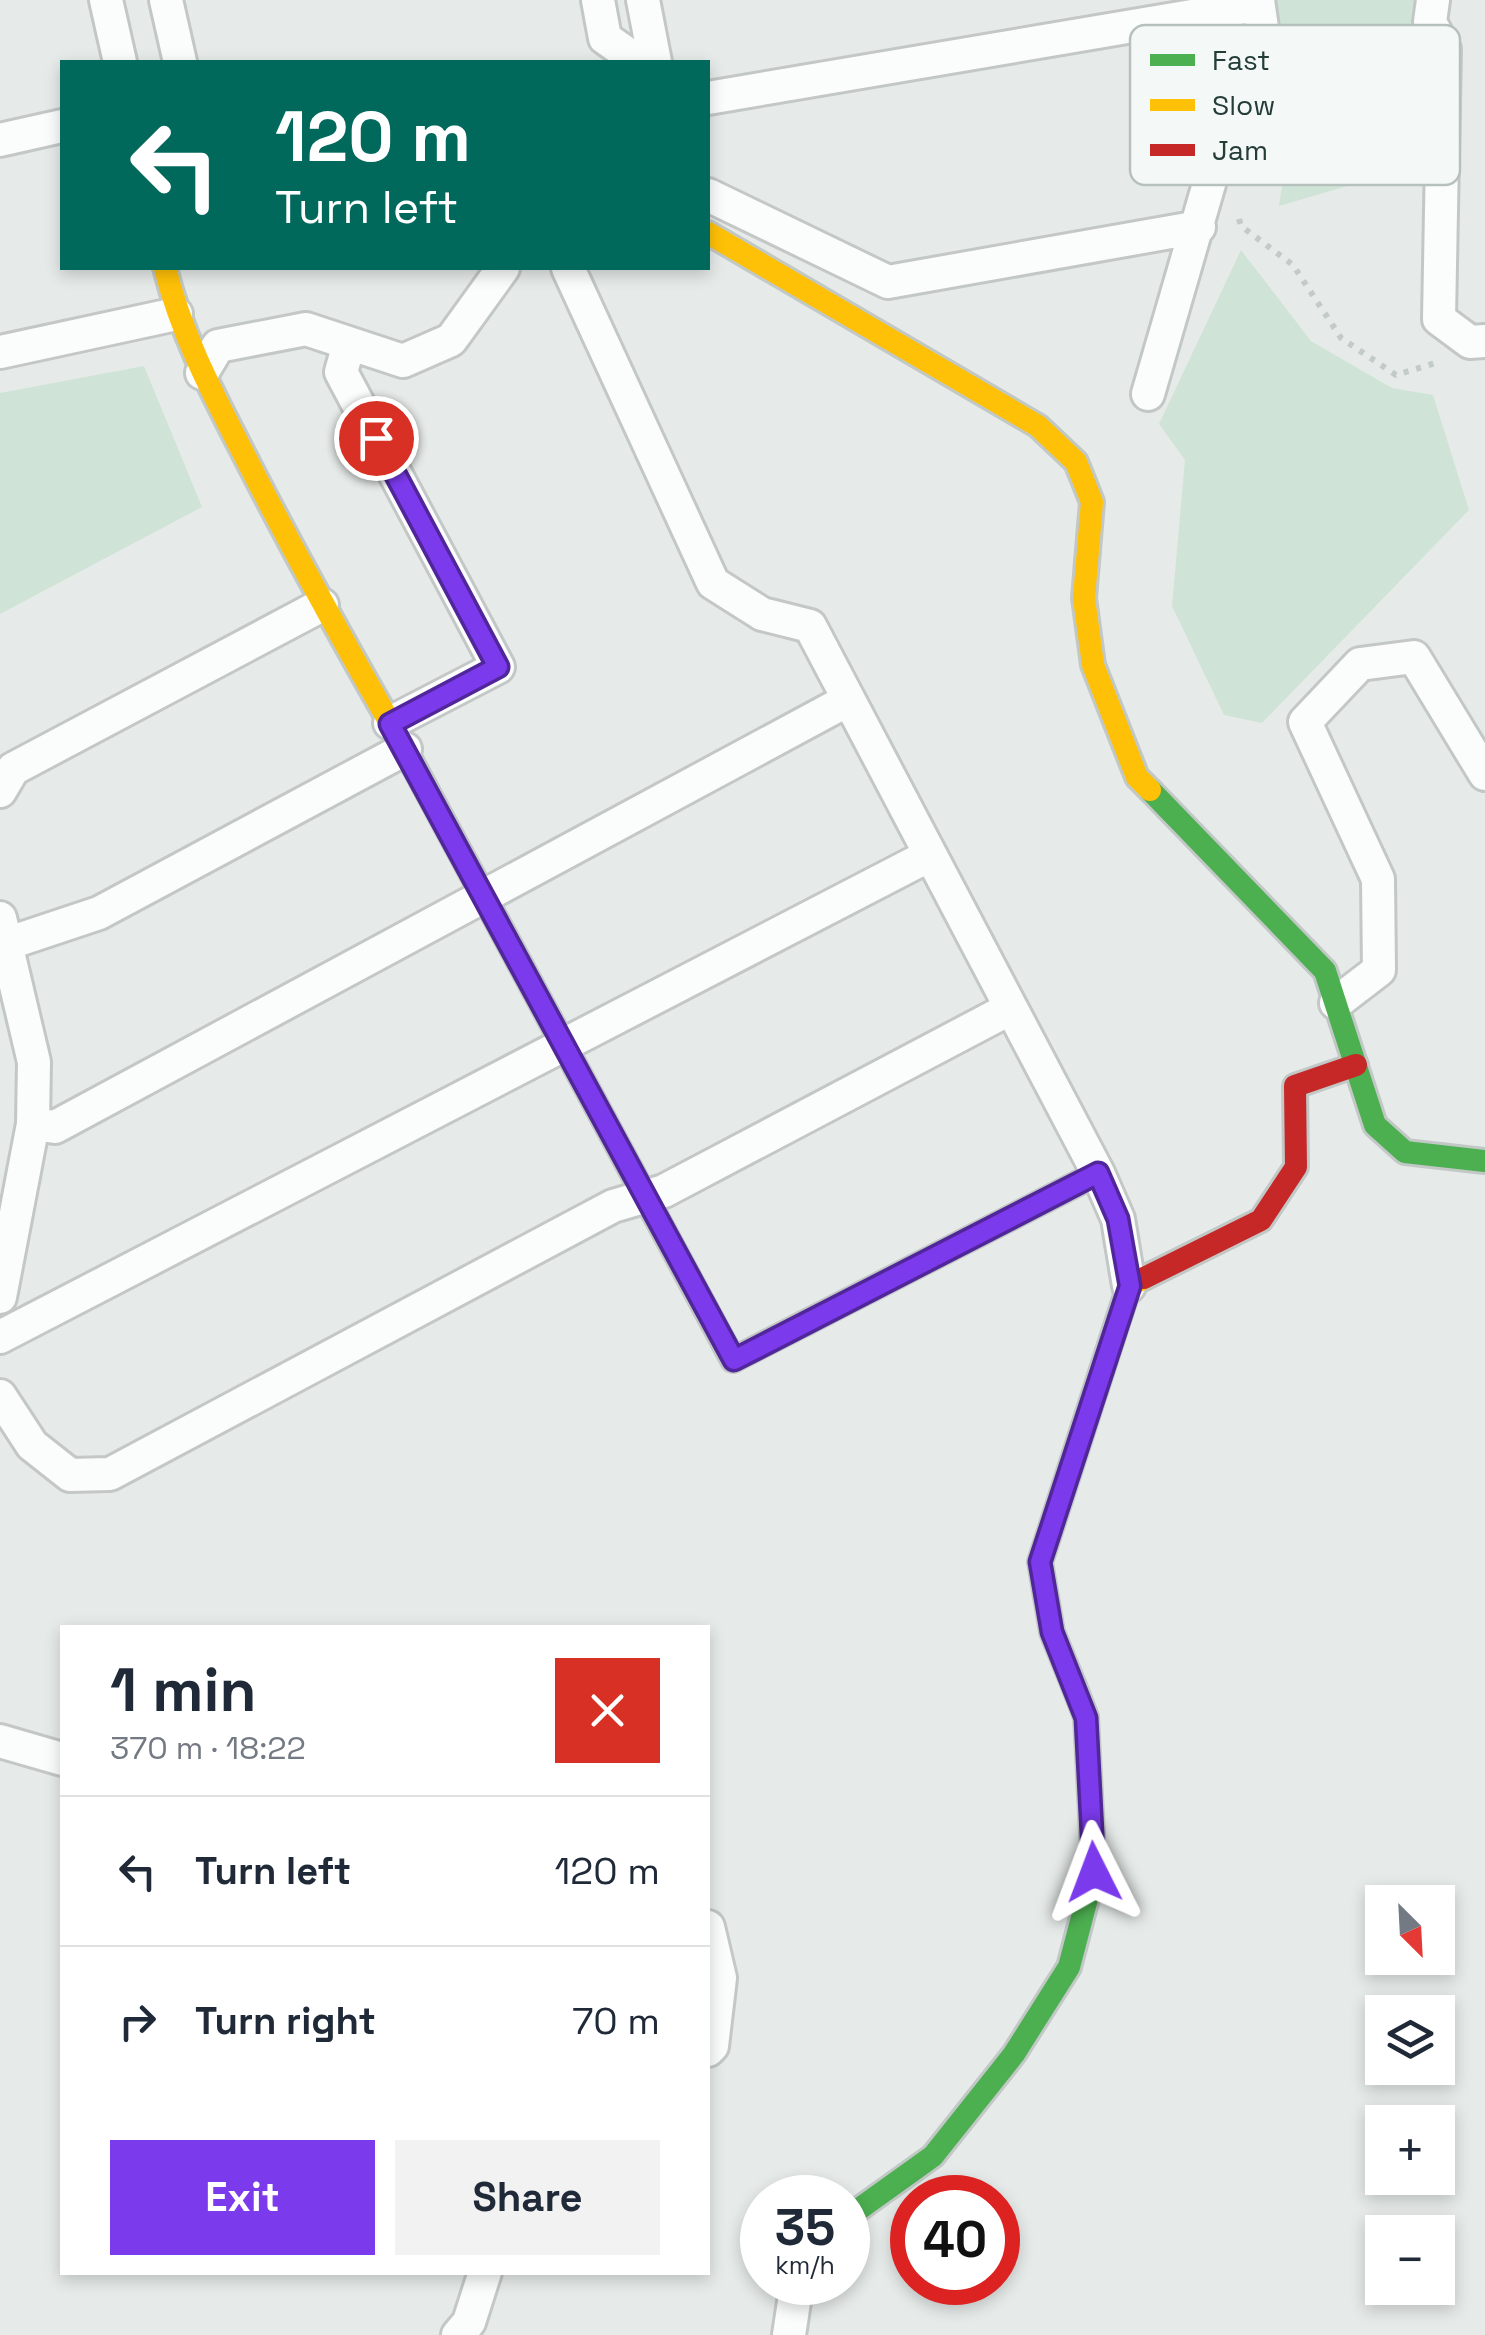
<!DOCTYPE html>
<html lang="en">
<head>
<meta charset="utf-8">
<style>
  :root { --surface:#fff; --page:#f2f2f3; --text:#1f2937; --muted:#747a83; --line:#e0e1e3; --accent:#7c3aed }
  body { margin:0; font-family:"Space Grotesk",sans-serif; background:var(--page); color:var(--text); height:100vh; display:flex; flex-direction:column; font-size:38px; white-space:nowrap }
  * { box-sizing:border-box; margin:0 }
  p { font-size:32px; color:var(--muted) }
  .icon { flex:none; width:55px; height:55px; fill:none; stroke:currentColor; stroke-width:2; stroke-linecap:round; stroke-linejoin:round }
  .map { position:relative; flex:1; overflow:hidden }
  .sheet { position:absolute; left:60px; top:1625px; width:650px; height:650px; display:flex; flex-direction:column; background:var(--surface); border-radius:0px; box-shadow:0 5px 15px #0003 }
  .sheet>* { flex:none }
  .guide { position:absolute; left:60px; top:60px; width:650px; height:210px; border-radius:0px; box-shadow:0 5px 15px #0003; background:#00695c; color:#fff; overflow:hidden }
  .needle { width:65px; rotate:156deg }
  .tools { position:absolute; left:1365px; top:1885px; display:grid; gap:20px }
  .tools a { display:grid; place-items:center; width:90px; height:90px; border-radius:0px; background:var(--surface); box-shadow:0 5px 15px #0003; font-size:50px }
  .speed { position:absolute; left:740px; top:2175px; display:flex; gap:20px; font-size:50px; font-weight:700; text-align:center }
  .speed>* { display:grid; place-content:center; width:130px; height:130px; border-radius:50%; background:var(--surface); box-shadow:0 5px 15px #0003; line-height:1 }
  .speed small { font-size:25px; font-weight:400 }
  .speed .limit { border:15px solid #d22; background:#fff; color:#111 }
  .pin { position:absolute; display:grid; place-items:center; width:85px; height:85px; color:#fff; margin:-42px; border:5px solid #fff; border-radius:50%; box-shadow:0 2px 10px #0007 }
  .me { position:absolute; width:110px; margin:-55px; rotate:357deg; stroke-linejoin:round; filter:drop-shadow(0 0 8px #0008) }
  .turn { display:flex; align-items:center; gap:35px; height:210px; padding:0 50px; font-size:45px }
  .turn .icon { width:130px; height:130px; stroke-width:2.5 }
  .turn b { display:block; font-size:70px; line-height:85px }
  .round { display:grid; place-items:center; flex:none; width:105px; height:105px; border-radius:0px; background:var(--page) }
  .head { display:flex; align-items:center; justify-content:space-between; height:170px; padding:0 50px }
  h1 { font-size:60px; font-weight:600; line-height:75px }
  .action { display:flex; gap:20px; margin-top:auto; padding:20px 50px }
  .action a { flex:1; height:115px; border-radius:0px; background:var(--accent); color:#fff; font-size:40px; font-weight:600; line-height:115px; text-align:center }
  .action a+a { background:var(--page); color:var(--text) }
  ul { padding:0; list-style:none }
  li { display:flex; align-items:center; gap:30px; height:150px; padding:0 50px; border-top:2px solid var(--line) }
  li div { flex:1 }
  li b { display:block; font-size:38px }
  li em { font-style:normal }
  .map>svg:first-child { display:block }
  .green { fill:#d0e3d7 }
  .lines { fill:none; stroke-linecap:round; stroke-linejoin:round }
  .street-casing { stroke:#c3c8c6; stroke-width:38 }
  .fast-casing { stroke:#c2c8c6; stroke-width:28 }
  .slow-casing { stroke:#c2c8c6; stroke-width:28 }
  .jam-casing { stroke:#c2c8c6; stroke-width:28 }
  .path { stroke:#c2cbc9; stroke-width:6; stroke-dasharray:5 8; stroke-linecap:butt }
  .street { stroke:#fbfcfc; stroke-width:32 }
  .fast { stroke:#4caf50; stroke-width:22 }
  .slow { stroke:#ffc107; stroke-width:22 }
  .jam { stroke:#c62828; stroke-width:22 }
  .route-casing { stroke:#51269a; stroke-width:25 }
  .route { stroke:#7c3aed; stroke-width:18 }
  .key { fill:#f4f9f7; stroke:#b6c1be; stroke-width:2.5 }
  .key-label { font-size:28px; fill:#243d39 }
</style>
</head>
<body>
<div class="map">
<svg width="1485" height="2335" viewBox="0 0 1485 2335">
  <rect width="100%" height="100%" fill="#e6ebe9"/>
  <!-- green -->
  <path class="green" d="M1276 0H1419L1432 49 1431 111 1378 177 1279 206 1293 114Z
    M1241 250 1311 341 1392 388 1433 395 1469 510 1262 723 1224 715 1172 606 1185 460 1159 424Z
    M144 366 202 507 0 614V393Z"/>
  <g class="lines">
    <defs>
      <path id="street" d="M106 0 120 62
        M166 0 180 62
        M598 0 605 38 639 62
        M643 0 655 62
        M1433 0 1430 22 1444 49 1439 319 1470 342 1485 341
        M708 98 1257 5
        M0 140 62 126
        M708 195 888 282 1199 227
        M568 268 713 583 762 614 810 626 1098 1173 1118 1219 1129 1286
        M349 344 341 372 498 667 390 723
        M0 352 176 314
        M202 373 218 346 306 329 403 361 451 340 503 268
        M1148 394 1220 146 1274 111 1258 0
        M0 791 13 769 322 605
        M0 918 34 1062 33 1124 0 1297
        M6 944 99 913 405 749
        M1336 1003 1379 970 1378 879 1305 722 1360 664 1414 657 1485 774
        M33 1124 55 1127 848 700
        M0 1337 930 855
        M0 1396 32 1445 70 1475 110 1474 613 1206 664 1191 1011 1008
        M0 1741 62 1759
        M708 1927 720 1978 712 2046 708 2050
        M458 2335 469 2322 485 2272
        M789 2335 797 2282"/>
      <path id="fast" d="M397 735 733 1360 805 1323
        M1150 790 1325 971 1375 1125 1405 1152 1485 1161
        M848 2217 933 2156 1014 2054 1069 1967 1094 1872 1086 1717 1074 1686"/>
      <path id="slow" d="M708 233 1038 426 1076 462 1092 502 1084 598 1093 665 1137 777 1150 790
        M165 268C183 341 219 405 253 472 299 561 347 648 397 735
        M805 1323 1098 1173
        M1074 1686 1052 1632 1040 1562 1129 1286 1144 1278"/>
      <path id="jam" d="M1144 1278 1261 1220 1296 1167 1295 1086 1356 1065"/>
    </defs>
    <!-- street casing -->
    <use href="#street" class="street-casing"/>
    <!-- fast casing -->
    <use href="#fast" class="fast-casing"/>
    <!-- slow casing -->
    <use href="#slow" class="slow-casing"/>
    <!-- jam casing -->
    <use href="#jam" class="jam-casing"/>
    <!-- path -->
    <path class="path" d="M1239 219 1241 226 1293 265 1341 338 1396 375 1439 362"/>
    <!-- street -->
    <use href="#street" class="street"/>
    <!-- fast -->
    <use href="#fast" class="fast"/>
    <!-- slow -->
    <use href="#slow" class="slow"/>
    <!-- jam -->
    <use href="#jam" class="jam"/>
  </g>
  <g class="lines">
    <defs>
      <path id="route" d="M376 438 498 667 390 724 734 1360 1098 1173 1118 1219 1130 1286 1040 1562 1052 1632 1086 1718 1094 1872"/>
    </defs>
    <!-- route casing -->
    <use href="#route" class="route-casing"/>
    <!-- route -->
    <use href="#route" class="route"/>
  </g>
  <!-- legend -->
  <rect x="1130" y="25" width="330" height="160" rx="15" class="key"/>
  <rect x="1150" y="54" width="45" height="12" fill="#4caf50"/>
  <rect x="1150" y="99" width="45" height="12" fill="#ffc107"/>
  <rect x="1150" y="144" width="45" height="12" fill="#c62828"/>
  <g class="key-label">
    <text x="1212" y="70">Fast</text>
    <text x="1212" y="115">Slow</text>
    <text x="1212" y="160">Jam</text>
  </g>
</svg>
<div class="tools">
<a><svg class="needle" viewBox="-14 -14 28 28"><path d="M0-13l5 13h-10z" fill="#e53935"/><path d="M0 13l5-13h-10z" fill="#747a83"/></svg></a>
<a><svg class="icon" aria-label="layers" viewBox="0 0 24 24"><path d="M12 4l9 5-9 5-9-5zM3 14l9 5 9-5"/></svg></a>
<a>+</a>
<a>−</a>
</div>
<div class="speed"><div>35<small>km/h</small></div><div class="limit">40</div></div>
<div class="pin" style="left:376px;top:438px;background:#d93025"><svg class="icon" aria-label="arrive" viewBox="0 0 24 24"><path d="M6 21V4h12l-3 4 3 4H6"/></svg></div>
<svg class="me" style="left:1094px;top:1872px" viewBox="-20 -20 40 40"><path d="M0-17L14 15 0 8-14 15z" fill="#7c3aed" stroke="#fff" stroke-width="4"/></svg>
<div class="guide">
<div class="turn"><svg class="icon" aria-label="left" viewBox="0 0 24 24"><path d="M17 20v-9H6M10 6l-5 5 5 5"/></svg><div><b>120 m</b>Turn left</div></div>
</div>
<section class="sheet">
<div class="head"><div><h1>1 min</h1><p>370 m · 18:22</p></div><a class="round" style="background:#d93025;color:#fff"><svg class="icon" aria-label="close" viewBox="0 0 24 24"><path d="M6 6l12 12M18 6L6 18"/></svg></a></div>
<ul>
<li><svg class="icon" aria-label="left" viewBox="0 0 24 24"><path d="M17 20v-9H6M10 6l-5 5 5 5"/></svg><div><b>Turn left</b></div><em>120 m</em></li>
<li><svg class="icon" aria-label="right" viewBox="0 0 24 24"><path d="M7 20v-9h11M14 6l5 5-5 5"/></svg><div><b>Turn right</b></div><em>70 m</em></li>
</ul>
<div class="action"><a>Exit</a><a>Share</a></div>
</section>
</div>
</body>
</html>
